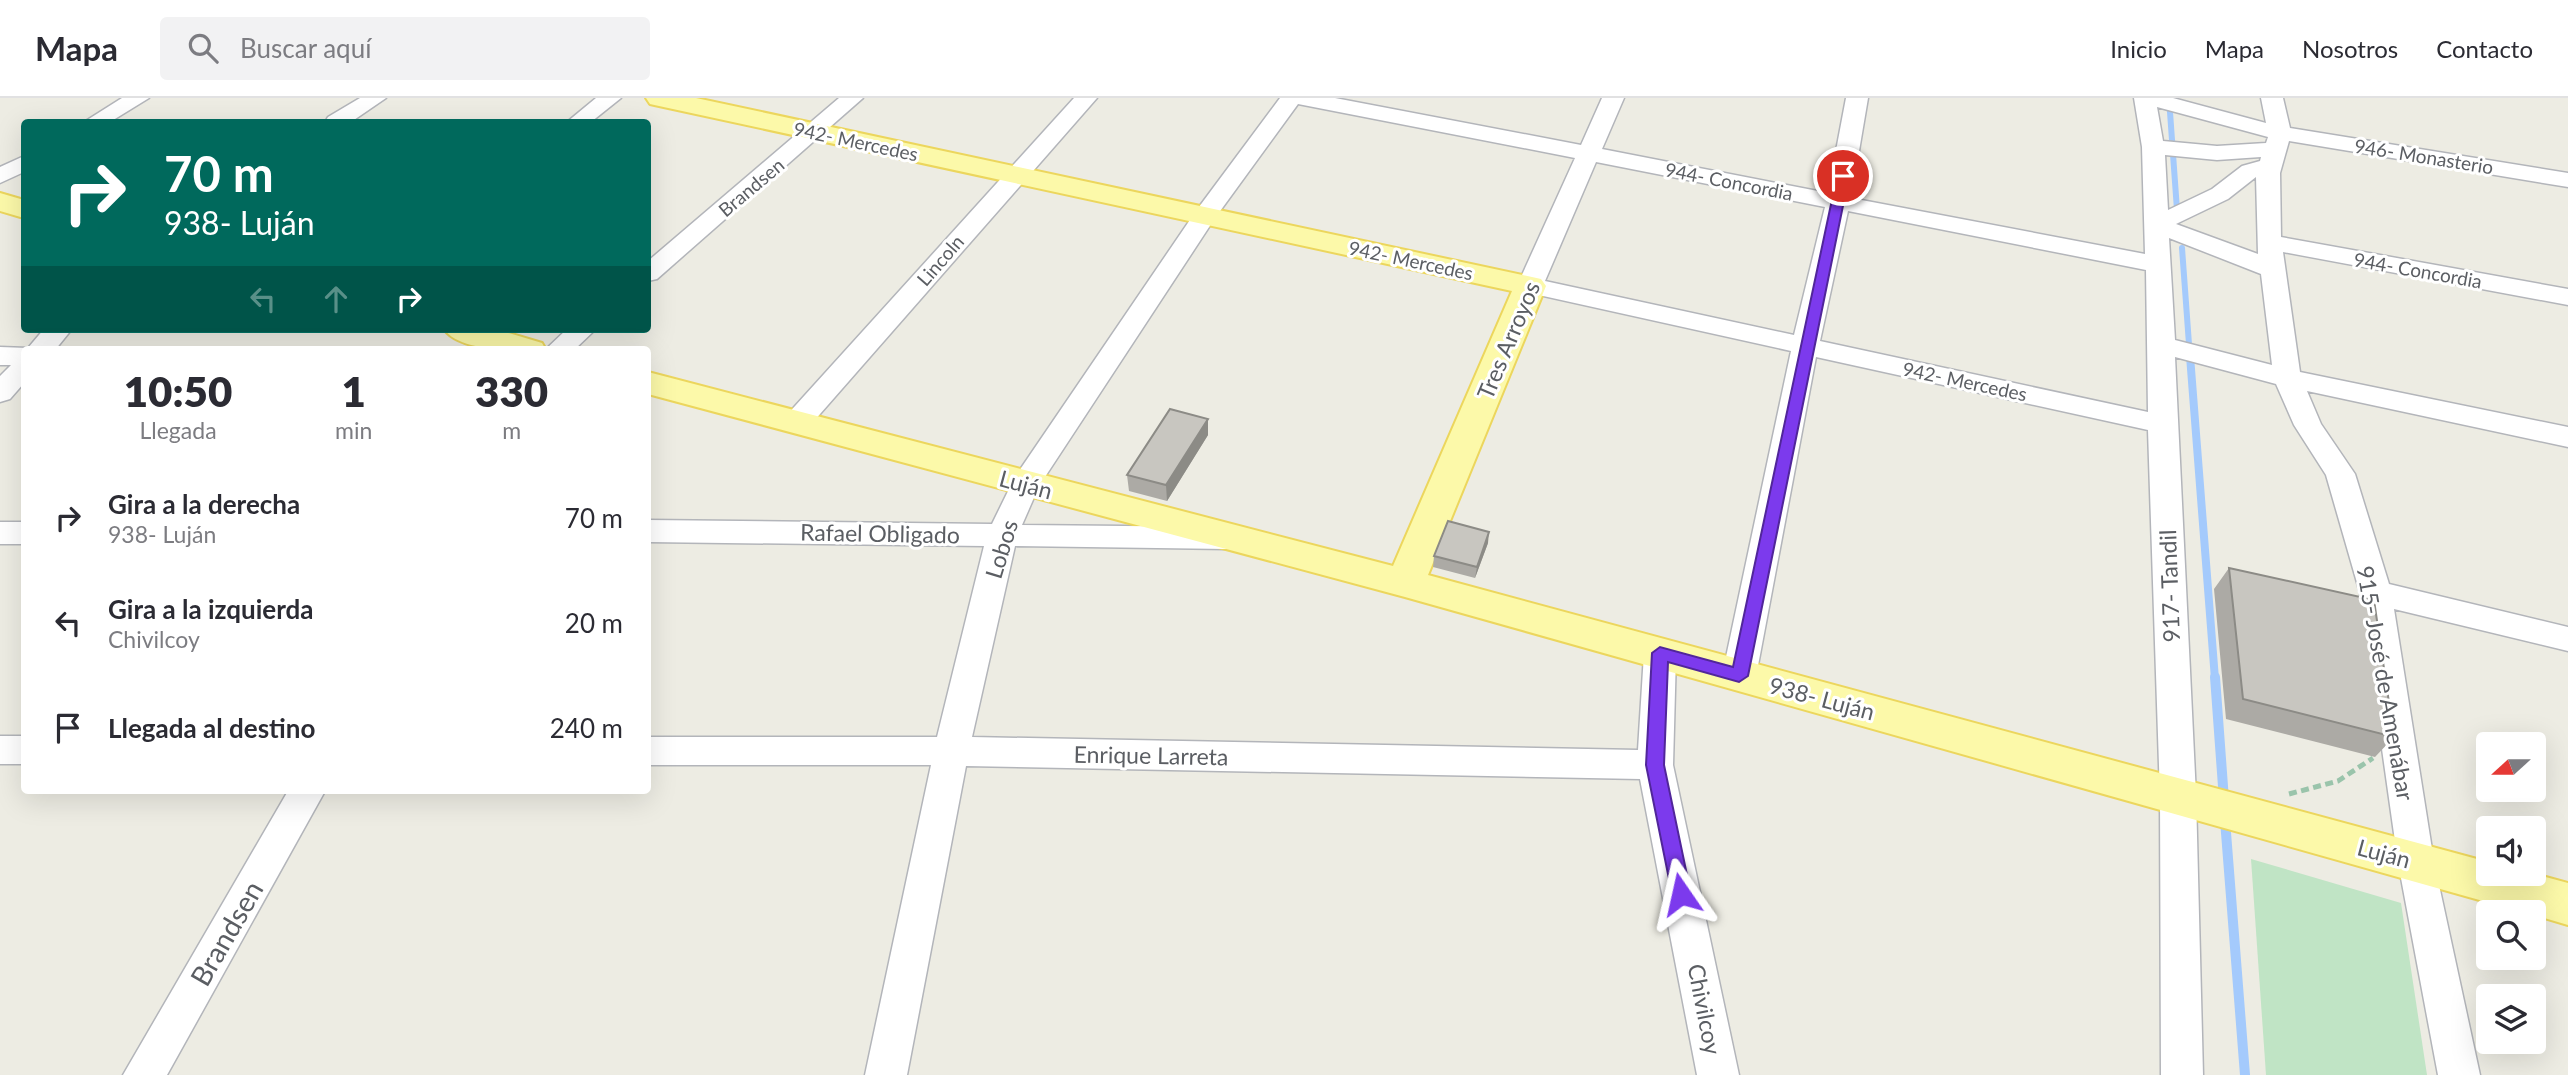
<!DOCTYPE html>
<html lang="es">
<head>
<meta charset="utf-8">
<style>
  :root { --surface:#fff; --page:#f2f2f3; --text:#2b2b33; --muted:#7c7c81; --line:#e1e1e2 }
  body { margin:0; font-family:Lato,sans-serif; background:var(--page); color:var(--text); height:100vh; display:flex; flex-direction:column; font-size:26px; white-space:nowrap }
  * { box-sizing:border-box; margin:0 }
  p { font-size:23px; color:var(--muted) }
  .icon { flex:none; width:38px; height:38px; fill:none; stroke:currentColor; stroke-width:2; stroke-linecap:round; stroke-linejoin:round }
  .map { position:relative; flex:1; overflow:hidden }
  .details { position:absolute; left:21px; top:248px; width:630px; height:448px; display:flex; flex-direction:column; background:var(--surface); border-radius:7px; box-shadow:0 7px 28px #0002 }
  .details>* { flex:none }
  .top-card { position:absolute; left:21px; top:21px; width:630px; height:214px; border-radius:7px; box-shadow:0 7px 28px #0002; background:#00695c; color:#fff; overflow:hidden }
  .needle { width:46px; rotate:249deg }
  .fabs { position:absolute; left:2476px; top:634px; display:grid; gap:14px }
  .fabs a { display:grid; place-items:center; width:70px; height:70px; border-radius:7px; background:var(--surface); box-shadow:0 7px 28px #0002; font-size:35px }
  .pin { position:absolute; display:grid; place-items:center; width:60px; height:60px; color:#fff; margin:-30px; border:4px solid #fff; border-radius:50%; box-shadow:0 2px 7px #0007 }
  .me { position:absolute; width:77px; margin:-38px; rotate:349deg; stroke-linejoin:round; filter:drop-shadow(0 0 5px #0008) }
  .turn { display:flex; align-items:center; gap:24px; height:147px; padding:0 28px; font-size:32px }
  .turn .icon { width:91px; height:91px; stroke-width:2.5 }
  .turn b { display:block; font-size:49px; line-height:60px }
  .lanes { display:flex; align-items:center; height:66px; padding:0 28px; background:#0003; justify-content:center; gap:35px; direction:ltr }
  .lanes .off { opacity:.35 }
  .eta { display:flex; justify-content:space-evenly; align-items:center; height:119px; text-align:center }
  .eta b { font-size:42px; font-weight:800; line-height:49px }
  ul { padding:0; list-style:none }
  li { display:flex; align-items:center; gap:21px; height:105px; padding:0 28px }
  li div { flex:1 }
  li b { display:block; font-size:26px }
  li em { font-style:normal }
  header { display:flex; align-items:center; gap:42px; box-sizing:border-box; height:98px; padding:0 35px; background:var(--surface); border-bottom:2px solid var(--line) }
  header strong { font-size:33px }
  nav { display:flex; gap:38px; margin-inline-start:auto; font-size:24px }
  .search { width:490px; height:63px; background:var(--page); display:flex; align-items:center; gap:18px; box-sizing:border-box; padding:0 24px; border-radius:7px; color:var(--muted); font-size:26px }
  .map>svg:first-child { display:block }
  .green { fill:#c0e4c5 }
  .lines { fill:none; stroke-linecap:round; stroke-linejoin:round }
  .stream-far2 { stroke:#a4cafc; stroke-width:6 }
  .stream-far1 { stroke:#a4cafc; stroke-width:8 }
  .stream { stroke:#a4cafc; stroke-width:10 }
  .minor-casing { stroke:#b3b5ba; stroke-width:3 }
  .major-casing { stroke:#ecd65d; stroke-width:4 }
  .path { stroke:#9ac4ab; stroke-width:5; stroke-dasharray:8 4.5; stroke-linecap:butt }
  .minor { fill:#fff; fill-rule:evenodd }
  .major { fill:#fcf9a9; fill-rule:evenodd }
  .wall { fill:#acaaa5 }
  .shaded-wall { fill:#8c8b86 }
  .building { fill:#c8c6c0; stroke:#8c8b86; stroke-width:2 }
  .route { fill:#7c3aed; stroke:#51269a; stroke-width:2 }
  .labels { text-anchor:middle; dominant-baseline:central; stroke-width:6; stroke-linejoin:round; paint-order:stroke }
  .far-street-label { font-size:19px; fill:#5b5e63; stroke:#fff }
  .street-label { font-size:23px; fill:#5b5e63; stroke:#fff }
  .near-street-label { font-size:28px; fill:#5b5e63; stroke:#fff }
</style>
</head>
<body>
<header>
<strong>Mapa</strong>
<div class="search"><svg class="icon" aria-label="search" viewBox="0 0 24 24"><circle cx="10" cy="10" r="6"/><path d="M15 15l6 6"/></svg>Buscar aquí</div>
<nav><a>Inicio</a><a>Mapa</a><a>Nosotros</a><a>Contacto</a></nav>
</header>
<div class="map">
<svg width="2568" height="977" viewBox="0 0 2568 977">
  <rect width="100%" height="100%" fill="#edece3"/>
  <!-- green -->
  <path class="green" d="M2251 761 2401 805 2427 977H2266Z"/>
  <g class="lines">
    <!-- stream-far2 -->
    <path class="stream-far2" d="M2169 0 2177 112
      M2182 150 2190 260"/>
    <!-- stream-far1 -->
    <path class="stream-far1" d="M2190 258 2215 581"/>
    <!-- stream -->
    <path class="stream" d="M2215 579 2224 702
      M2225 722 2245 977"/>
    <defs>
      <path id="minor" d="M122 0H149L110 24H84Z
        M360 0H386L351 24H325L328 19Z
        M596 0H621L591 24H567Z
        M839 0H863L657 181 648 183V163Z
        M1074 0H1097L806 332 796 334 786 332 782 325 786 318Z
        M1280 0H1335L1581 47 1602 0H1624L1602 51 1828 95 1846 0H1868L1851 100 2145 156 2142 49 2134 0H2173L2266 25 2261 0H2283L2290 30 2568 75V89L2289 43 2280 75 2281 139 2568 191V207L2283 154 2300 274 2568 329V349L2307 293 2321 326 2355 376 2389 486 2568 529V553L2394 511 2434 764 2480 977H2438L2398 764 2360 495 2326 377 2294 327 2276 286 2175 259 2196 698 2203 977H2161L2160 698 2148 332 1816 259 1756 578 1751 587 1739 591 1727 587 1722 578 1791 253 1521 193 1517 188 1575 60 1298 6 1215 120 1039 388 1022 427 1227 429 1238 432 1242 440 1238 448 1227 451 1015 448 972 639 1638 652 1644 556 1648 547 1660 543 1672 547 1676 556 1673 667 1739 977H1697L1640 681 966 668 907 977H865L931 667H648V639H937L984 448 648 444V422L992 426 1015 379 1196 113ZM2157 9 2268 39 2266 45 2217 48 2163 43ZM2165 57 2217 62 2261 59 2260 63 2242 68 2212 91 2168 112ZM1596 64 1825 109 1794 237 1545 183ZM2256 79 2258 156 2176 126 2228 101ZM1848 113 2146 172 2148 314 1820 243ZM2169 140 2261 176 2272 267 2175 242Z
        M24 58V74L0 85V69Z
        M44 231H72L55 252H24V285L10 301 0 304V278L11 267H0V249L28 250Z
        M567 231H596L574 252H545Z
        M0 424H24V446H0Z
        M0 638H24V666H0Z
        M288 693H325L167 977H123Z"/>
      <path id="major" d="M646 0H696L1541 181 1546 188 1428 477 2488 764V775H2531L2568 785V827L2534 817V814H2522L1405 499 648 296V274L1393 468 1512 193 659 8 650 6Z
        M0 95 24 102V120L0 113Z
        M444 231H495L542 245 546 252C520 252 460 255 444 231Z"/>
    </defs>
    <!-- minor casing -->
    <use href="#minor" class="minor-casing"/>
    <!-- major casing -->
    <use href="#major" class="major-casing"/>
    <!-- path -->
    <path class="path" d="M2289 696 2338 683 2373 660"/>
    <!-- minor -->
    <use href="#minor" class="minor"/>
    <!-- major -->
    <use href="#major" class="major"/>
  </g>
  <!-- wall -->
  <path class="wall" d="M1208 321V337L1167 403 1129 393 1127 377Z
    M1488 445 1475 480 1433 469 1434 458Z
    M2229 470 2394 639 2375 659 2226 621 2214 491Z"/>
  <!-- shaded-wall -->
  <path class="shaded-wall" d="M1208 321V337L1167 403 1166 387Z
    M1489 434 1488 445 1475 480 1477 469Z"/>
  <!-- building -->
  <path class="building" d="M1170 311 1208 321 1166 387 1127 377Z
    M1448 423 1489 434 1477 469 1434 458Z
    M2229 470 2374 502 2394 639 2243 601Z"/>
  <!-- route -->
  <path class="route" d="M1843 75 1849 78 1748 578 1739 584 1668 564 1664 667 1691 796 1688 802 1681 805 1674 802 1672 796 1646 667 1652 555 1660 549 1733 569 1837 78Z"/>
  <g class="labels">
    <!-- far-street labels -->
    <g class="far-street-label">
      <text transform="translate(856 43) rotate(12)">942- Mercedes</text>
      <text transform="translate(2424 58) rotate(9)">946- Monasterio</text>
      <text transform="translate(1729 83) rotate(11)">944- Concordia</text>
      <text transform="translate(751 89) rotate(-40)">Brandsen</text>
      <text transform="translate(940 162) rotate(-49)">Lincoln</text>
      <text transform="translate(1411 162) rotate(12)">942- Mercedes</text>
      <text transform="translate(2418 172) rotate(10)">944- Concordia</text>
      <text transform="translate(1965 283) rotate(12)">942- Mercedes</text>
    </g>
    <!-- street labels -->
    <g class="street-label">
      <text transform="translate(1508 242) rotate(-67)">Tres Arroyos</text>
      <text transform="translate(1026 386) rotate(15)">Luján</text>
      <text transform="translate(880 435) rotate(1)">Rafael Obligado</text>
      <text transform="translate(1001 451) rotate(-73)">Lobos</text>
      <text transform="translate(2169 488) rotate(-92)">917- Tandil</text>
      <text transform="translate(2386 585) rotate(80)">915- José de Amenábar</text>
      <text transform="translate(1822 600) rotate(15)">938- Luján</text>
      <text transform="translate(1151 657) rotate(1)">Enrique Larreta</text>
      <text transform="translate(2384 755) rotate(15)">Luján</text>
      <text transform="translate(1705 911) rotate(79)">Chivilcoy</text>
    </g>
    <!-- near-street labels -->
    <g class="near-street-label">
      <text transform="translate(226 835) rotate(-60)">Brandsen</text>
    </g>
  </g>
</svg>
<div class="fabs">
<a><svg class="needle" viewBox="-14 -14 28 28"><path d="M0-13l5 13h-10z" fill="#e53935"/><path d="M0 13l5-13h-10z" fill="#7c7c81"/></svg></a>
<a><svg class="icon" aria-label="sound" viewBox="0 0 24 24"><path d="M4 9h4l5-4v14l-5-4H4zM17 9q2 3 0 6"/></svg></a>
<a><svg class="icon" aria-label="search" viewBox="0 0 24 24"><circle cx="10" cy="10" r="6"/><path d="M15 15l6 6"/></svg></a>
<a><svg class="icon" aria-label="layers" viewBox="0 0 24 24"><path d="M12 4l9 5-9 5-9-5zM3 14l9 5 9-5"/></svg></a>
</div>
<div class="pin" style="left:1843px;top:78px;background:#d93025"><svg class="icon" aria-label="arrive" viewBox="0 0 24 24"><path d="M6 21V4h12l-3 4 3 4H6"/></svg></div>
<svg class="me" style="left:1681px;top:796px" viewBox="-20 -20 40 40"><path d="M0-17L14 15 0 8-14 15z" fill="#7c3aed" stroke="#fff" stroke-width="4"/></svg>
<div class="top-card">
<div class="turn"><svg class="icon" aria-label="right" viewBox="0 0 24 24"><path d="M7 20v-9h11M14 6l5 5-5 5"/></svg><div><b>70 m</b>938- Luján</div></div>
<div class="lanes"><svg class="icon off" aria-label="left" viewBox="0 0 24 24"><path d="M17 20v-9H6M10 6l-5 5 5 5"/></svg><svg class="icon off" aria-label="ahead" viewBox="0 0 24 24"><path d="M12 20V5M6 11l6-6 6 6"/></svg><svg class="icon" aria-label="right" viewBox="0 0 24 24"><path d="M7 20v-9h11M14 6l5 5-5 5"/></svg></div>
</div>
<section class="details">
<div class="eta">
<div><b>10:50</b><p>Llegada</p></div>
<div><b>1</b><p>min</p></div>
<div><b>330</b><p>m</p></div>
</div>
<ul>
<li><svg class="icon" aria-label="right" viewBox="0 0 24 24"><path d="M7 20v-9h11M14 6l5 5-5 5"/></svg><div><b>Gira a la derecha</b><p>938- Luján</p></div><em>70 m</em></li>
<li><svg class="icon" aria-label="left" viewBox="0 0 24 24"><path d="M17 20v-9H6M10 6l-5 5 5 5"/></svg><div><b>Gira a la izquierda</b><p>Chivilcoy</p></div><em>20 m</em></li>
<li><svg class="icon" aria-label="arrive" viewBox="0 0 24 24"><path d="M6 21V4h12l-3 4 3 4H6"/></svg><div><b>Llegada al destino</b></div><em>240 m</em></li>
</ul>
</section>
</div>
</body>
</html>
